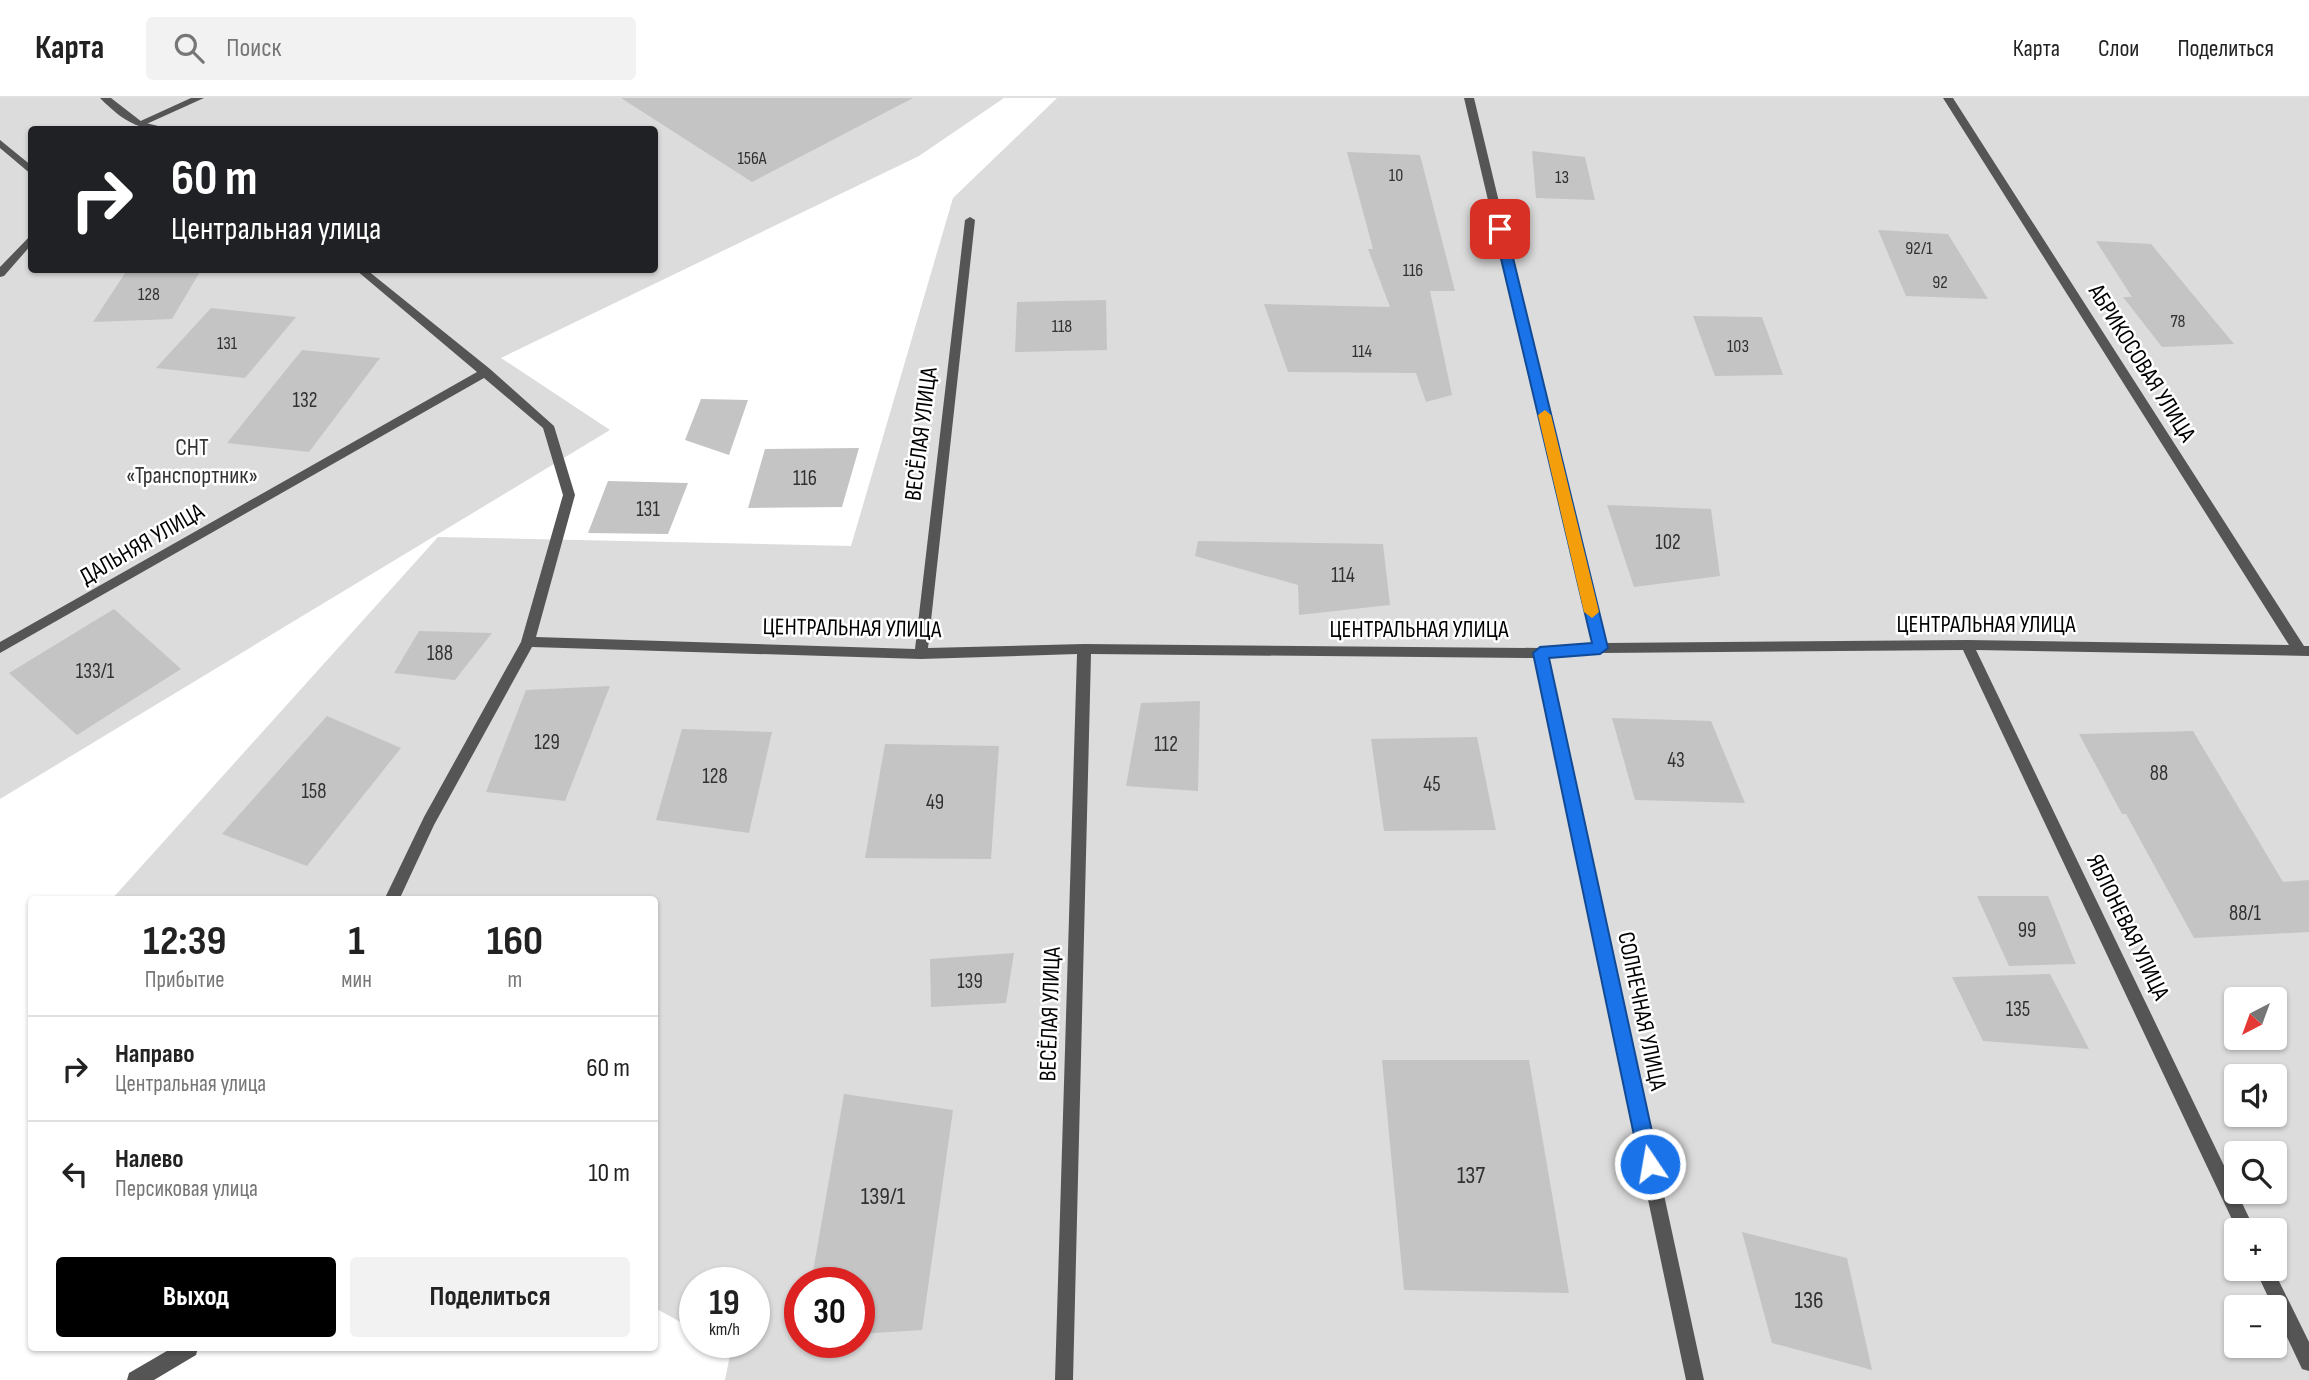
<!DOCTYPE html>
<html lang="ru">
<head>
<meta charset="utf-8">
<style>
  :root { --surface:#fff; --page:#f2f2f2; --text:#222; --muted:#767676; --line:#e0e0e0; --accent:#000 }
  body { margin:0; font-family:"Sofia Sans Condensed",sans-serif; background:var(--page); color:var(--text); height:100vh; display:flex; flex-direction:column; font-size:26px; white-space:nowrap }
  * { box-sizing:border-box; margin:0 }
  p { font-size:23px; color:var(--muted) }
  .icon { flex:none; width:38px; height:38px; fill:none; stroke:currentColor; stroke-width:2; stroke-linecap:round; stroke-linejoin:round }
  .map { position:relative; flex:1; overflow:hidden }
  .sheet { position:absolute; left:28px; top:798px; width:630px; height:455px; display:flex; flex-direction:column; background:var(--surface); border-radius:7px; box-shadow:0 2px 5px #0004 }
  .sheet>* { flex:none }
  .guide { position:absolute; left:28px; top:28px; width:630px; height:147px; border-radius:7px; box-shadow:0 2px 5px #0004; background:#202124; color:#fff; overflow:hidden }
  .needle { width:46px; rotate:221deg }
  .tools { position:absolute; left:2224px; top:889px; display:grid; gap:14px }
  .tools a { display:grid; place-items:center; width:63px; height:63px; border-radius:7px; background:var(--surface); box-shadow:0 2px 5px #0004; font-size:35px }
  .speed { position:absolute; left:679px; top:1169px; display:flex; gap:14px; font-size:35px; font-weight:700; text-align:center }
  .speed>* { display:grid; place-content:center; width:91px; height:91px; border-radius:50%; background:var(--surface); box-shadow:0 2px 5px #0004; line-height:1 }
  .speed small { font-size:18px; font-weight:400 }
  .speed .limit { border:10px solid #d22; background:#fff; color:#111 }
  .pin { position:absolute; display:grid; place-items:center; width:60px; height:60px; color:#fff; margin:-30px; border-radius:14px; box-shadow:0 4px 10px #0006 }
  .me { position:absolute; width:77px; margin:-38px; rotate:348deg; stroke-linejoin:round; filter:drop-shadow(0 0 5px #0008) }
  .turn { display:flex; align-items:center; gap:24px; height:147px; padding:0 28px; font-size:32px }
  .turn .icon { width:91px; height:91px; stroke-width:2.5 }
  .turn b { display:block; font-size:49px; line-height:60px }
  .eta { display:flex; justify-content:space-evenly; align-items:center; height:119px; text-align:center }
  .eta b { font-size:42px; font-weight:700; line-height:49px }
  .cta { display:flex; gap:14px; margin-top:auto; padding:14px 28px }
  .cta a { flex:1; height:80px; border-radius:7px; background:var(--accent); color:#fff; font-size:28px; font-weight:700; line-height:80px; text-align:center }
  .cta a+a { background:var(--page); color:var(--text) }
  ul { padding:0; list-style:none }
  li { display:flex; align-items:center; gap:21px; height:105px; padding:0 28px; border-top:2px solid var(--line) }
  li div { flex:1 }
  li b { display:block; font-size:26px }
  li em { font-style:normal }
  header { display:flex; align-items:center; gap:42px; box-sizing:border-box; height:98px; padding:0 35px; background:var(--surface); border-bottom:2px solid var(--line) }
  header strong { font-size:33px }
  nav { display:flex; gap:38px; margin-inline-start:auto; font-size:24px }
  .search { width:490px; height:63px; background:var(--page); display:flex; align-items:center; gap:18px; box-sizing:border-box; padding:0 24px; border-radius:7px; color:var(--muted); font-size:26px }
  .map>svg:first-child { display:block }
  .green { fill:#dcdcdc; fill-rule:evenodd }
  .building { fill:#c4c4c4 }
  .lines { fill:none; stroke-linecap:round; stroke-linejoin:round }
  .service { fill:#555; fill-rule:evenodd }
  .minor { fill:#555; fill-rule:evenodd }
  .route { fill:#1a73e8; stroke:#114b97; stroke-width:2 }
  .slow { fill:#f59e0b }
  .labels { text-anchor:middle; dominant-baseline:central; stroke-width:5; stroke-linejoin:round; paint-order:stroke }
  .far-number-label { font-size:18px; fill:#313131 }
  .number-label { font-size:21px; fill:#313131 }
  .street-label { font-size:24px; fill:#000; stroke:#fff }
  .park-label { font-size:24px; fill:#333; stroke:#fff }
  .near-number-label { font-size:24px; fill:#313131 }
</style>
</head>
<body>
<header>
<strong>Карта</strong>
<div class="search"><svg class="icon" aria-label="search" viewBox="0 0 24 24"><circle cx="10" cy="10" r="6"/><path d="M15 15l6 6"/></svg>Поиск</div>
<nav><a>Карта</a><a>Слои</a><a>Поделиться</a></nav>
</header>
<div class="map">
<svg width="2309" height="1282" viewBox="0 0 2309 1282">
  <rect width="100%" height="100%" fill="#fff"/>
  <!-- green -->
  <path class="green" d="M0 0H1004L919 58 501 260 610 332 0 701ZM32 32H654V172H32Z
    M1057 0H2309V1282H725L731 1252 716 1244H754V1185H695V1232L655 1210 654 802H111L438 439 851 448 953 100ZM2236 901H2275V940H2236ZM2236 978H2275V1017H2236ZM2236 1055H2275V1094H2236ZM2236 1132H2275V1171H2236ZM800 1185H859V1244H800ZM2236 1209H2275V1248H2236Z"/>
  <!-- building -->
  <path class="building" d="M621 0H913L752 84Z
    M1532 53 1585 59 1595 102 1536 100Z
    M1347 54 1420 57 1455 193H1430L1452 297 1426 304 1416 275 1288 274 1264 206 1390 209 1368 151H1373Z
    M1878 132 1948 136 1988 201 1906 198Z
    M2096 143 2151 146 2234 246 2162 249 2123 199H2132Z
    M127 172H201L172 221 93 224Z
    M1106 202 1107 252 1015 254 1017 204Z
    M211 210 296 219 245 280 156 270Z
    M1693 218 1762 219 1783 277 1715 278Z
    M302 252 380 260 309 354 227 345Z
    M701 301 748 302 729 357 685 342Z
    M859 350 842 409 748 410 765 351Z
    M608 383 688 385 668 436 588 435Z
    M1607 407 1711 411 1720 478 1634 489Z
    M1198 443 1383 446 1390 507 1299 517 1298 487 1195 458Z
    M114 511 181 571 77 637 9 575Z
    M419 533 492 535 455 582 394 575Z
    M610 588 565 703 486 694 526 592Z
    M1200 603 1198 693 1126 688 1141 605Z
    M327 618 401 650 307 768 222 736Z
    M1612 620 1711 623 1745 705 1635 702Z
    M682 631 772 634 749 735 656 722Z
    M2193 633 2283 784 2309 782V834L2194 840 2126 716H2122L2079 636Z
    M1477 639 1496 732 1384 733 1371 641Z
    M885 646 999 648 991 761 865 760Z
    M1977 798H2048L2076 866 2009 868Z
    M1014 855 1006 905 931 909 930 861Z
    M2050 876 2089 951 1983 943 1952 879Z
    M1382 962H1529L1569 1195 1404 1192Z
    M844 996 953 1012 922 1232 859 1236V1185H811Z
    M1742 1134 1847 1160 1872 1272 1772 1245Z"/>
  <g class="lines">
    <!-- service -->
    <path class="service" d="M191 0H204L142 28 134 26Z"/>
    <!-- minor -->
    <path class="minor" d="M100 0H111L142 24 174 32C139 32 126 26 100 0Z
      M1464 0H1474L1605 545 1967 542 2289 547 1943 0H1953L2304 548H2309V558L1976 552 2255 1132H2237L1963 552 1600 555 1548 560 1704 1282H1686L1534 560 1091 556 1073 1282H1055L1077 556 921 561 532 549 434 727 399 802H384L424 719 521 544 563 397 543 330 484 280 0 555V544L477 274 356 172H367L490 271 554 328 575 397 536 539 915 551 965 122 970 119 975 122 928 550 1084 546 1540 550 1592 545Z
      M0 42 32 68V77L0 50Z
      M32 136V146L4 178 0 179V169Z
      M2255 1171H2273L2309 1244V1273L2302 1271Z
      M172 1250H198L196 1257 154 1282H127L129 1275Z"/>
  </g>
  <!-- route -->
  <path class="route" d="M1500 128 1506 131 1608 550 1600 556 1549 560 1659 1066 1656 1073 1650 1076 1643 1073 1640 1066 1533 555 1540 549 1592 545 1494 131Z"/>
  <!-- slow -->
  <path class="slow" d="M1545 312 1551 317 1599 514 1592 520 1584 514 1538 317Z"/>
  <g class="labels">
    <!-- far-number labels -->
    <g class="far-number-label">
      <text x="752" y="60">156А</text>
      <text x="1396" y="77">10</text>
      <text x="1562" y="79">13</text>
      <text x="1919" y="150">92/1</text>
      <text x="1413" y="172">116</text>
      <text x="1940" y="184">92</text>
      <text x="149" y="196">128</text>
      <text x="2178" y="223">78</text>
      <text x="1062" y="228">118</text>
      <text x="227" y="245">131</text>
      <text x="1738" y="248">103</text>
      <text x="1362" y="253">114</text>
    </g>
    <!-- number labels -->
    <g class="number-label">
      <text x="305" y="302">132</text>
      <text x="805" y="380">116</text>
      <text x="648" y="411">131</text>
      <text x="1668" y="444">102</text>
      <text x="1343" y="477">114</text>
      <text x="440" y="555">188</text>
      <text x="95" y="573">133/1</text>
      <text x="547" y="644">129</text>
      <text x="1166" y="646">112</text>
      <text x="1676" y="662">43</text>
      <text x="2159" y="675">88</text>
      <text x="715" y="678">128</text>
      <text x="1432" y="686">45</text>
      <text x="314" y="693">158</text>
      <text x="935" y="704">49</text>
      <text x="2245" y="815">88/1</text>
      <text x="2027" y="832">99</text>
      <text x="970" y="883">139</text>
      <text x="2018" y="911">135</text>
    </g>
    <!-- street labels -->
    <g class="street-label">
      <text transform="translate(2142 265) rotate(58)">АБРИКОСОВАЯ УЛИЦА</text>
      <text transform="translate(921 336) rotate(-83)">ВЕСЁЛАЯ УЛИЦА</text>
      <text transform="translate(142 446) rotate(-30)">ДАЛЬНЯЯ УЛИЦА</text>
      <text x="1986" y="526">ЦЕНТРАЛЬНАЯ УЛИЦА</text>
      <text transform="translate(852 530) rotate(1)">ЦЕНТРАЛЬНАЯ УЛИЦА</text>
      <text x="1419" y="531">ЦЕНТРАЛЬНАЯ УЛИЦА</text>
      <text transform="translate(2128 829) rotate(64)">ЯБЛОНЕВАЯ УЛИЦА</text>
      <text transform="translate(1642 913) rotate(78)">СОЛНЕЧНАЯ УЛИЦА</text>
      <text transform="translate(1050 916) rotate(-88)">ВЕСЁЛАЯ УЛИЦА</text>
    </g>
    <!-- park labels -->
    <g class="park-label">
      <text x="192" y="349">СНТ<tspan x="192" dy="28">«Транспортник»</tspan></text>
    </g>
    <!-- near-number labels -->
    <g class="near-number-label">
      <text x="1471" y="1077">137</text>
      <text x="883" y="1098">139/1</text>
      <text x="1809" y="1202">136</text>
    </g>
  </g>
</svg>
<div class="tools">
<a><svg class="needle" viewBox="-14 -14 28 28"><path d="M0-13l5 13h-10z" fill="#e53935"/><path d="M0 13l5-13h-10z" fill="#767676"/></svg></a>
<a><svg class="icon" aria-label="sound" viewBox="0 0 24 24"><path d="M4 9h4l5-4v14l-5-4H4zM17 9q2 3 0 6"/></svg></a>
<a><svg class="icon" aria-label="search" viewBox="0 0 24 24"><circle cx="10" cy="10" r="6"/><path d="M15 15l6 6"/></svg></a>
<a>+</a>
<a>−</a>
</div>
<div class="speed"><div>19<small>km/h</small></div><div class="limit">30</div></div>
<div class="pin" style="left:1500px;top:131px;background:#d93025"><svg class="icon" aria-label="arrive" viewBox="0 0 24 24"><path d="M6 21V4h12l-3 4 3 4H6"/></svg></div>
<svg class="me" style="left:1650px;top:1066px" viewBox="-20 -20 40 40"><circle r="17" fill="#1a73e8" stroke="#fff" stroke-width="3"/><path d="M0-11L8 9 0 5-8 9z" fill="#fff"/></svg>
<div class="guide">
<div class="turn"><svg class="icon" aria-label="right" viewBox="0 0 24 24"><path d="M7 20v-9h11M14 6l5 5-5 5"/></svg><div><b>60 m</b>Центральная улица</div></div>
</div>
<section class="sheet">
<div class="eta">
<div><b>12:39</b><p>Прибытие</p></div>
<div><b>1</b><p>мин</p></div>
<div><b>160</b><p>m</p></div>
</div>
<ul>
<li><svg class="icon" aria-label="right" viewBox="0 0 24 24"><path d="M7 20v-9h11M14 6l5 5-5 5"/></svg><div><b>Направо</b><p>Центральная улица</p></div><em>60 m</em></li>
<li><svg class="icon" aria-label="left" viewBox="0 0 24 24"><path d="M17 20v-9H6M10 6l-5 5 5 5"/></svg><div><b>Налево</b><p>Персиковая улица</p></div><em>10 m</em></li>
</ul>
<div class="cta"><a>Выход</a><a>Поделиться</a></div>
</section>
</div>
</body>
</html>
